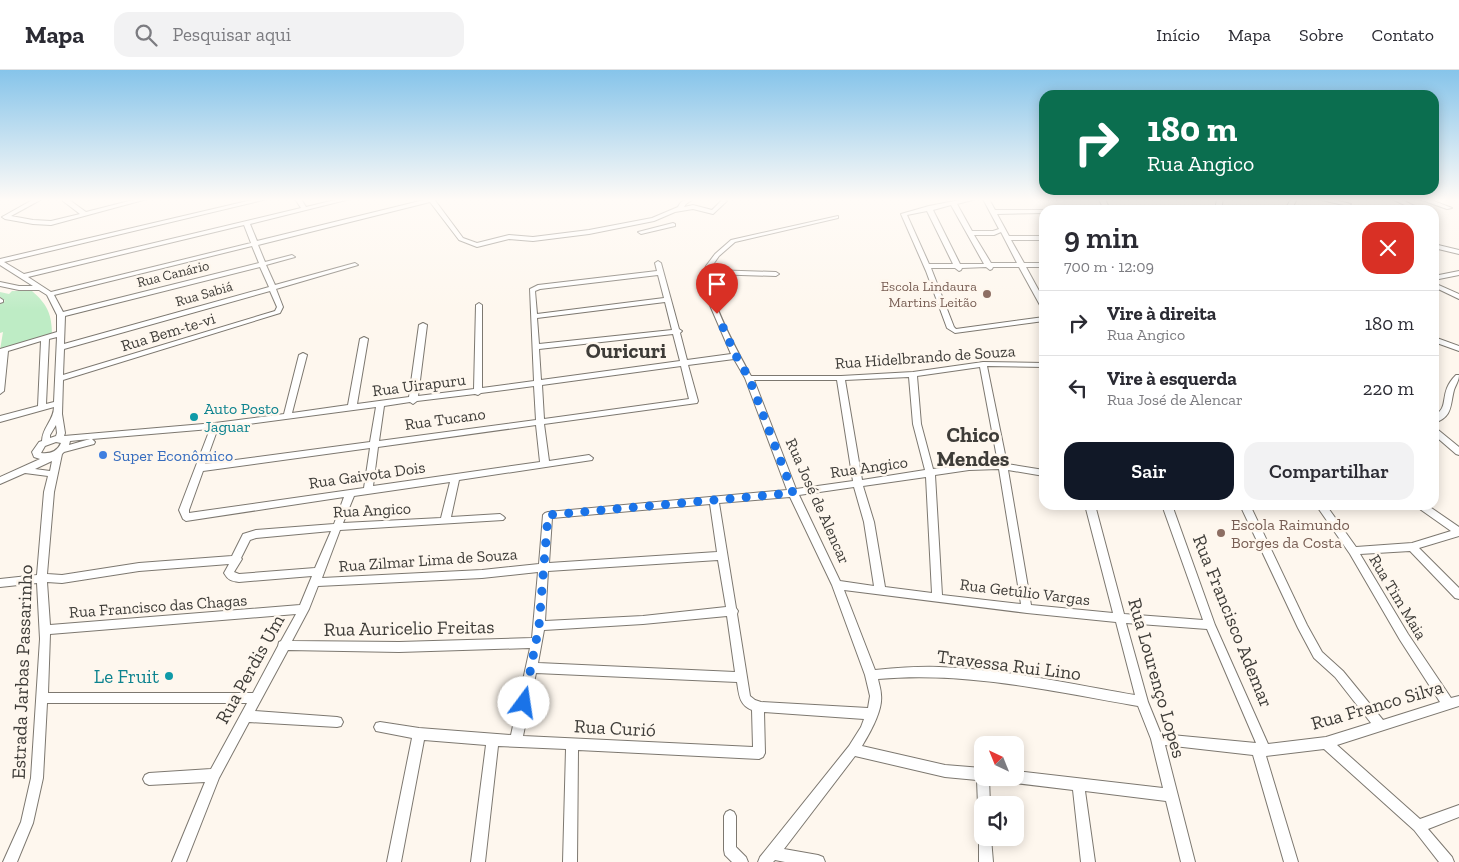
<!DOCTYPE html>
<html lang="pt">
<head>
<meta charset="utf-8">
<style>
  :root { --surface:#fff; --page:#f2f2f3; --text:#2b2b33; --muted:#7c7c81; --line:#e1e1e2; --accent:#111827 }
  body { margin:0; font-family:"Zilla Slab",serif; background:var(--page); color:var(--text); height:100vh; display:flex; flex-direction:column; font-size:19px; white-space:nowrap }
  * { box-sizing:border-box; margin:0 }
  p { font-size:16px; color:var(--muted) }
  .icon { flex:none; width:28px; height:28px; fill:none; stroke:currentColor; stroke-width:2; stroke-linecap:round; stroke-linejoin:round }
  .map { position:relative; flex:1; overflow:hidden }
  .drawer { position:absolute; left:1039px; top:135px; width:400px; height:305px; display:flex; flex-direction:column; background:var(--surface); border-radius:15px; box-shadow:0 2px 12px #0003 }
  .drawer>* { flex:none }
  .guide { position:absolute; left:1039px; top:20px; width:400px; height:105px; border-radius:15px; box-shadow:0 2px 12px #0003; background:#0b6e4f; color:#fff; overflow:hidden }
  .needle { width:32px; rotate:317deg }
  .tools { position:absolute; left:974px; top:666px; display:grid; gap:10px }
  .tools a { display:grid; place-items:center; width:50px; height:50px; border-radius:10px; background:var(--surface); box-shadow:0 2px 12px #0003; font-size:25px }
  .pin { position:absolute; display:grid; place-items:center; width:42px; height:42px; color:#fff; margin:-51px -21px; border-radius:50% 50% 50% 0; rotate:-45deg; box-shadow:0 0 5px #0007 }
  .pin .icon { rotate:45deg }
  .me { position:absolute; width:55px; margin:-28px; rotate:14deg; stroke-linejoin:round; filter:drop-shadow(0 0 4px #0008) }
  .turn { display:flex; align-items:center; gap:18px; height:105px; padding:0 25px; font-size:22px }
  .turn .icon { width:65px; height:65px; stroke-width:2.5 }
  .turn b { display:block; font-size:35px; line-height:42px }
  .round { display:grid; place-items:center; flex:none; width:52px; height:52px; border-radius:15px; background:var(--page) }
  .headline { display:flex; align-items:center; justify-content:space-between; height:85px; padding:0 25px }
  h1 { font-size:30px; font-weight:600; line-height:38px }
  .button { display:flex; gap:10px; margin-top:auto; padding:10px 25px }
  .button a { flex:1; height:58px; border-radius:15px; background:var(--accent); color:#fff; font-size:20px; font-weight:600; line-height:58px; text-align:center }
  .button a+a { background:var(--page); color:var(--text) }
  ul { padding:0; list-style:none }
  li { display:flex; align-items:center; gap:15px; height:65px; padding:0 25px; border-top:1px solid var(--line) }
  li div { flex:1 }
  li b { display:block; font-size:19px }
  li em { font-style:normal }
  header { display:flex; align-items:center; gap:30px; box-sizing:border-box; height:70px; padding:0 25px; background:var(--surface); border-bottom:1px solid var(--line) }
  header strong { font-size:24px }
  nav { display:flex; gap:28px; margin-inline-start:auto; font-size:18px }
  .search { width:350px; height:45px; background:var(--page); display:flex; align-items:center; gap:12px; box-sizing:border-box; padding:0 18px; border-radius:15px; color:var(--muted); font-size:19px }
  .map>svg:first-child { display:block }
  .green { fill:#beecc5 }
  .lines { fill:none; stroke-linecap:round; stroke-linejoin:round }
  .minor-casing { stroke:#7d7870; stroke-width:2 }
  .minor { fill:#fff; fill-rule:evenodd }
  .route { stroke:#1a73e8; stroke-width:9; stroke-dasharray:0 16.2 }
  .education-dot { fill:#8d6e63; stroke:#fef7ee; stroke-width:2 }
  .culture-dot { fill:#0f9aa8; stroke:#fef7ee; stroke-width:2 }
  .shop-dot { fill:#3f7fe0; stroke:#fef7ee; stroke-width:2 }
  .labels { text-anchor:middle; dominant-baseline:central; stroke-width:5; stroke-linejoin:round; paint-order:stroke }
  .far-street-label { font-size:14px; fill:#3e3c38; stroke:#fef7ee }
  .far-education-label { font-size:14px; fill:#785e54; stroke:#fef7ee; text-anchor:end }
  .street-label { font-size:16px; fill:#3e3c38; stroke:#fef7ee }
  .culture-label { font-size:16px; fill:#0d838f; stroke:#fef7ee; text-anchor:start }
  .shop-label { font-size:16px; fill:#366cbe; stroke:#fef7ee; text-anchor:start }
  .education-label { font-size:16px; fill:#785e54; stroke:#fef7ee; text-anchor:start }
  .near-street-label { font-size:19px; fill:#3e3c38; stroke:#fef7ee }
  .near-culture-label { font-size:19px; fill:#0d838f; stroke:#fef7ee; text-anchor:end }
  .district-label { font-size:21px; font-weight:bold; fill:#3e3c38; stroke:#fef7ee }
</style>
</head>
<body>
<header>
<strong>Mapa</strong>
<div class="search"><svg class="icon" aria-label="search" viewBox="0 0 24 24"><circle cx="10" cy="10" r="6"/><path d="M15 15l6 6"/></svg>Pesquisar aqui</div>
<nav><a>Início</a><a>Mapa</a><a>Sobre</a><a>Contato</a></nav>
</header>
<div class="map">
<svg width="1459" height="792" viewBox="0 0 1459 792">
  <rect width="100%" height="100%" fill="#fef7ee"/>
  <!-- green -->
  <path class="green" d="M12 221H32C47 234 52 244 52 265L0 280 3 262 0 263V234L5 231 0 227V222L9 224Z"/>
  <g class="lines">
    <defs>
      <path id="minor" d="M34 129H42L11 146 33 150 51 151 80 144 63 131V129H68L86 142 137 129H147L51 155 33 154 5 149 2 147Z
        M256 129H267L4 192 24 204 301 138 295 129H301L306 137 339 129H350L250 154 257 171 428 129H434L463 168 477 173 509 165 533 167 589 160 652 148 678 137C681 130 686 129 693 129L686 134 684 137 693 135 712 140 721 131 719 129H725L727 131 713 144 693 139 675 142 654 151 589 164 533 171 509 169 477 177 459 170 430 132 258 175 265 192 292 185 295 187 266 195 275 215 355 193 358 195 276 219 283 237 280 243 63 310 62 344 65 363 64 366 215 353 284 344 299 285 303 283 307 285 292 343 348 335 360 269 364 267 368 269 357 334 409 327 419 255 423 253 427 255 418 326 474 319 476 235 479 233 482 235V318L534 311 530 219 538 215 657 201 655 193 658 191 661 193 679 259 682 261 680 263 687 290 731 284 706 226 703 209 706 196 715 184 731 170 838 146V148L735 172 719 186 712 196 711 200 776 202 779 204 776 206 710 204C706 226 740 286 751 306H841L913 302 983 292 1044 293V297L987 296 1007 394 1044 400V406L1008 400 1031 535 1113 543 1085 435H1095L1124 544 1203 550 1162 435H1172L1215 555 1268 674 1326 667 1371 653 1335 607 1314 588 1298 558 1240 435H1250L1307 555 1322 582 1343 601 1383 650 1440 632 1400 570 1350 484 1316 435H1326L1356 477 1412 473 1451 461 1417 437 1415 435H1427L1459 457V466L1419 478 1459 518V529L1455 528 1410 481 1360 484 1408 564 1451 628 1459 626V636L1337 675 1420 749 1459 735V747L1428 759 1452 787 1454 792H1439L1414 760 1324 679 1266 686 1298 792H1284L1253 685 1165 675 1195 792H1181L1166 731 1085 721 1095 792H1081L1073 720 1015 713 1011 711 1009 708H1015V701L1163 718 1151 669 1138 636C1052 621 966 601 878 609 879 614 881 620 881 625 883 640 870 663 862 676L945 695 982 698V708H989L990 735H982V741L980 739 978 735 977 710 945 707 855 686 784 779 818 785 823 787 825 792H785L775 790 773 792H758L760 787 849 676 861 657 864 649 764 642 765 683 763 687 759 689 578 680 577 792H563L566 679 498 676 485 792H471L486 675 424 670 401 792H387L412 668 376 661 374 657 376 653 380 652 419 658 511 665 530 578 399 582 288 580 255 641 337 647 341 648 343 652 341 656 337 657 249 652 219 708 186 792H172L205 712 149 715 145 713 143 709 145 705 149 703 211 699 247 633H47L43 708 33 753 17 792H3L21 752 31 708 40 569 37 513 0 517V509L37 505 44 422 48 406 25 403 0 414V407L40 389 34 387 32 382 39 372 42 371C42 358 54 350 54 337L0 352V346L38 336 41 271 8 281 4 321 0 324V279L57 262V245L47 225 39 220H19L0 216V212L19 216H33L0 195V189ZM244 155 251 173 51 222 28 207ZM252 176 259 193 63 242 54 225ZM260 197 269 217 64 274 65 246ZM658 205 664 228 537 244 535 221 540 219ZM270 221 277 237 275 241 63 305 64 279ZM665 232 672 260 539 274 537 248ZM673 264 680 291 541 310 539 279ZM57 267 54 332 46 334 49 269ZM734 289 745 308 787 420 548 442 545 443 543 445 539 494 482 500 322 508 340 460 503 450 505 448 503 446 500 444 451 447 459 410 592 390 593 388 589 385 549 391 544 354 697 333 698 331 688 295ZM681 296 689 329 544 349 542 315ZM980 297 998 393 969 394 933 399 921 354 917 306ZM909 307 913 354 925 400 862 410 845 310ZM754 310H837L853 411 796 419ZM534 316 536 350 379 371 384 336 410 332 413 334 417 331 475 324 478 325 481 323ZM376 337 370 372 205 394 218 358ZM56 355 57 363 56 366 50 368V365ZM536 355 540 392 373 416 378 377ZM210 359 179 440 183 449 186 451 344 427 334 454 256 460 243 464 232 486 139 493 62 505 47 504 54 422 62 384 64 382 94 374 95 372 92 369ZM90 369 69 375 70 371ZM56 372 61 373C57 382 50 384 41 383L45 376ZM370 378 364 418 189 443V440L203 401ZM52 391 50 401 35 399ZM999 399 1021 534 942 525 935 405 969 400ZM926 407 932 523 885 517 874 452 863 416ZM450 412 441 448 343 453 354 426ZM854 417 864 452 874 516 840 511 799 425ZM790 427 832 515 865 605 870 626 868 638 761 632 755 630 750 626 737 544 738 541 736 538 719 433ZM710 434 717 482 549 493 552 448ZM331 461 315 498 239 504 234 502 242 489 241 488 250 470 256 468ZM718 490 726 537 643 546 545 551 548 501ZM229 494 224 503C228 510 231 511 239 512L312 506 300 535 50 555 47 512 62 513 139 501ZM538 502 532 568 399 572 292 571 309 539 318 516 482 508ZM844 520 1027 543 1116 552 1135 625C1070 614 1005 599 939 597 917 596 896 598 875 600ZM296 544 281 571 279 572 278 576 253 623H48L50 564ZM727 546 735 602 538 593 544 560 643 554ZM1126 553 1207 559 1256 673 1161 664 1148 632ZM536 603 737 612C739 624 739 635 752 640L753 677 523 666Z
        M965 129H976L957 134 972 161H993L999 159 983 129H989L995 140H1046H1044V143L997 144 1009 166H1044V170H1011L1024 193H1044V197H1026L1044 230V239L1041 237 1019 197H993L992 199 990 200 986 197 962 198 961 200 959 201 955 198H931L954 257 956 259 1044 247V251L955 263 947 258 926 201 901 144 929 136ZM951 135 984 194H960L933 140ZM927 141 953 194H929L907 145ZM1001 162 1017 193H991L974 165H994Z
        M1099 129H1105L1110 140H1104Z
        M1217 129H1223L1221 140H1215Z
        M1291 129H1297L1291 140H1285Z
        M1317 129H1330L1351 134 1348 136Z
        M1392 129H1400L1423 140H1415Z
        M1419 129H1428L1452 138 1447 139Z
        M673 153 675 154V156L641 164 638 162Z
        M1434 174 1459 180V184L1434 178Z
        M1459 201V205L1434 210V206Z
        M1434 213 1459 224V229L1434 217Z
        M0 228 3 230V232L0 233Z
        M1434 267 1459 276V281L1434 272Z
        M1456 305H1459C1459 311 1456 314 1454 320 1450 335 1453 347 1434 353V346C1447 338 1442 331 1447 318 1449 313 1452 309 1456 305Z
        M1434 358 1437 359 1459 377V385L1456 384 1434 365Z
        M730 740 734 742 736 746V777L746 787 748 792H732L725 785 724 780V746L726 742Z
        M980 763H982V768H991L993 792H979V768Z"/>
    </defs>
    <!-- minor casing -->
    <use href="#minor" class="minor-casing"/>
    <!-- minor -->
    <use href="#minor" class="minor"/>
  </g>
  <!-- sky -->
  <linearGradient id="sky" x2="0" y2="1"><stop stop-color="#86c4ea"/><stop offset="0.54" stop-color="#fffbf7"/><stop offset="1" stop-color="#fffbf7" stop-opacity="0"/></linearGradient>
  <rect width="1459" height="240" fill="url(#sky)"/>
  <g class="lines">
    <!-- route -->
    <path class="route" d="M524 633 539 556 548 445 793 423 749 308 736 286 717 244"/>
  </g>
  <!-- markers -->
  <g class="education-dot">
    <circle cx="987" cy="224" r="5"/>
    <circle cx="1221" cy="463" r="5"/>
  </g>
  <g class="culture-dot">
    <circle cx="194" cy="347" r="5"/>
    <circle cx="169" cy="606" r="5"/>
  </g>
  <circle class="shop-dot" cx="103" cy="385" r="5"/>
  <g class="labels">
    <!-- far-street labels -->
    <g class="far-street-label">
      <text transform="translate(173 204) rotate(-14)">Rua Canário</text>
      <text transform="translate(204 224) rotate(-16)">Rua Sabiá</text>
    </g>
    <!-- far-education labels -->
    <g class="far-education-label">
      <text x="977" y="216">Escola Lindaura<tspan x="977" dy="16">Martins Leitão</tspan></text>
    </g>
    <!-- street labels -->
    <g class="street-label">
      <text transform="translate(168 262) rotate(-17)">Rua Bem-te-vi</text>
      <text transform="translate(925 287) rotate(-4)">Rua Hidelbrando de Souza</text>
      <text transform="translate(419 315) rotate(-7)">Rua Uirapuru</text>
      <text transform="translate(445 349) rotate(-8)">Rua Tucano</text>
      <text transform="translate(869 397) rotate(-8)">Rua Angico</text>
      <text transform="translate(367 405) rotate(-8)">Rua Gaivota Dois</text>
      <text transform="translate(818 431) rotate(66)">Rua José de Alencar</text>
      <text transform="translate(372 440) rotate(-3)">Rua Angico</text>
      <text transform="translate(428 490) rotate(-4)">Rua Zilmar Lima de Souza</text>
      <text transform="translate(1025 522) rotate(7)">Rua Getúlio Vargas</text>
      <text transform="translate(1398 527) rotate(59)">Rua Tim Maia</text>
      <text transform="translate(158 536) rotate(-4)">Rua Francisco das Chagas</text>
    </g>
    <!-- culture labels -->
    <g class="culture-label">
      <text x="204" y="338">Auto Posto<tspan x="204" dy="18">Jaguar</tspan></text>
    </g>
    <!-- shop labels -->
    <g class="shop-label">
      <text x="113" y="385">Super Econômico</text>
    </g>
    <!-- education labels -->
    <g class="education-label">
      <text x="1231" y="454">Escola Raimundo<tspan x="1231" dy="18">Borges da Costa</tspan></text>
    </g>
    <!-- near-street labels -->
    <g class="near-street-label">
      <text transform="translate(1233 551) rotate(68)">Rua Francisco Ademar</text>
      <text transform="translate(409 558) rotate(-1)">Rua Auricelio Freitas</text>
      <text transform="translate(1009 595) rotate(7)">Travessa Rui Lino</text>
      <text transform="translate(250 599) rotate(-61)">Rua Perdis Um</text>
      <text transform="translate(22 602) rotate(-88)">Estrada Jarbas Passarinho</text>
      <text transform="translate(1157 608) rotate(74)">Rua Lourenço Lopes</text>
      <text transform="translate(1377 635) rotate(-16)">Rua Franco Silva</text>
      <text transform="translate(615 658) rotate(3)">Rua Curió</text>
    </g>
    <!-- near-culture labels -->
    <g class="near-culture-label">
      <text x="159" y="606">Le Fruit</text>
    </g>
    <!-- district labels -->
    <g class="district-label">
      <text x="626" y="280">Ouricuri</text>
      <text x="973" y="364">Chico<tspan x="973" dy="24">Mendes</tspan></text>
    </g>
  </g>
</svg>
<div class="tools">
<a><svg class="needle" viewBox="-14 -14 28 28"><path d="M0-13l5 13h-10z" fill="#e53935"/><path d="M0 13l5-13h-10z" fill="#7c7c81"/></svg></a>
<a><svg class="icon" aria-label="sound" viewBox="0 0 24 24"><path d="M4 9h4l5-4v14l-5-4H4zM17 9q2 3 0 6"/></svg></a>
</div>
<div class="pin" style="left:717px;top:244px;background:#d93025"><svg class="icon" aria-label="arrive" viewBox="0 0 24 24"><path d="M6 21V4h12l-3 4 3 4H6"/></svg></div>
<svg class="me" style="left:524px;top:633px" viewBox="-20 -20 40 40"><circle r="19" fill="#fff"/><path d="M0-13L10 11 0 6-10 11z" fill="#1a73e8"/></svg>
<div class="guide">
<div class="turn"><svg class="icon" aria-label="right" viewBox="0 0 24 24"><path d="M7 20v-9h11M14 6l5 5-5 5"/></svg><div><b>180 m</b>Rua Angico</div></div>
</div>
<section class="drawer">
<div class="headline"><div><h1>9 min</h1><p>700 m · 12:09</p></div><a class="round" style="background:#d93025;color:#fff"><svg class="icon" aria-label="close" viewBox="0 0 24 24"><path d="M6 6l12 12M18 6L6 18"/></svg></a></div>
<ul>
<li><svg class="icon" aria-label="right" viewBox="0 0 24 24"><path d="M7 20v-9h11M14 6l5 5-5 5"/></svg><div><b>Vire à direita</b><p>Rua Angico</p></div><em>180 m</em></li>
<li><svg class="icon" aria-label="left" viewBox="0 0 24 24"><path d="M17 20v-9H6M10 6l-5 5 5 5"/></svg><div><b>Vire à esquerda</b><p>Rua José de Alencar</p></div><em>220 m</em></li>
</ul>
<div class="button"><a>Sair</a><a>Compartilhar</a></div>
</section>
</div>
</body>
</html>
